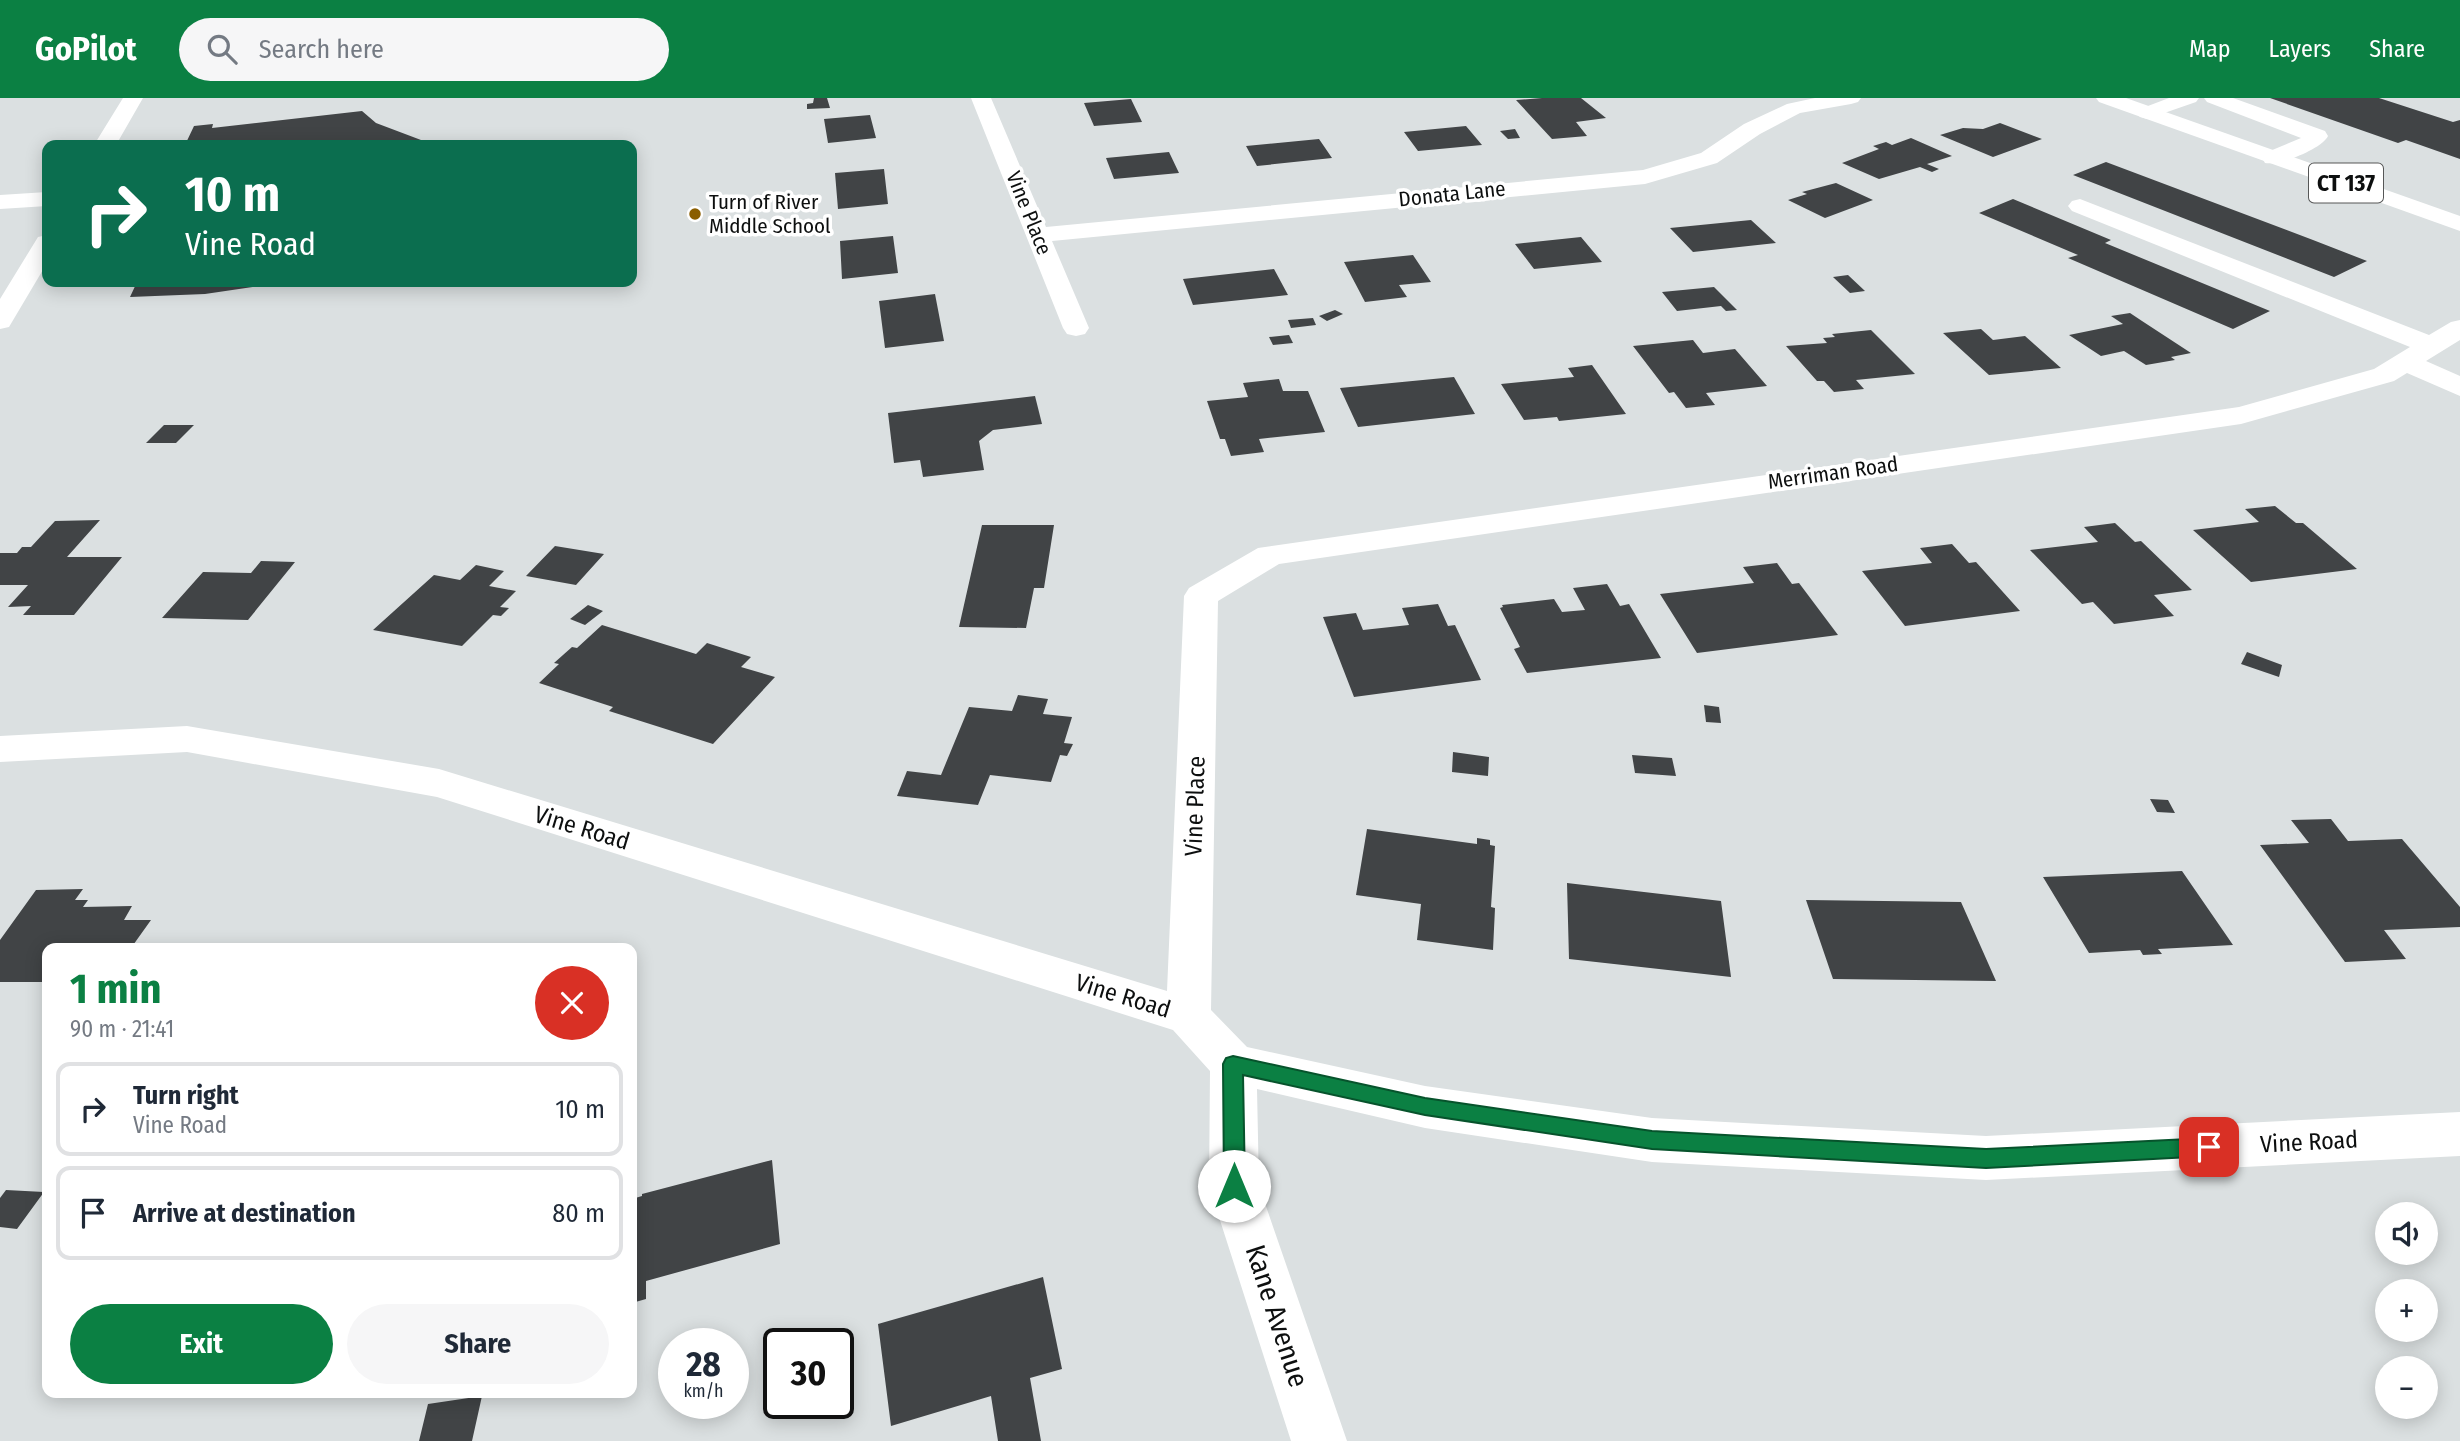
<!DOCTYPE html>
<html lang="en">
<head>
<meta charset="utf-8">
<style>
  :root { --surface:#fff; --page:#f6f6f7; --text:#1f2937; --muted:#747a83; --line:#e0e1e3; --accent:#0b8043 }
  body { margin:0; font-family:"Fira Sans Condensed",sans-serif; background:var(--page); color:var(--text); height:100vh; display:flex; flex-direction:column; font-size:26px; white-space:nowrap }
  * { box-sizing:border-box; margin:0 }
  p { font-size:23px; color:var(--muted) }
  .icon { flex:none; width:38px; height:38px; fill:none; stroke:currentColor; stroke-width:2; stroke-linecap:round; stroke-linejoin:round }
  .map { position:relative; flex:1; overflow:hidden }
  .details { position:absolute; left:42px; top:845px; width:595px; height:455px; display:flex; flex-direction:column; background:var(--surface); border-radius:14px; box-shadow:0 4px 18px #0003 }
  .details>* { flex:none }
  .guide { position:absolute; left:42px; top:42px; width:595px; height:147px; border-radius:14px; box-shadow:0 4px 18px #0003; background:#0b6e4f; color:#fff; overflow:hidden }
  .buttons { position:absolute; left:2375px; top:1104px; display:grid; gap:14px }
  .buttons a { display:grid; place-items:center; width:63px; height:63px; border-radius:50%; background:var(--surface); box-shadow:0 4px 18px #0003; font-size:35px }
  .speed { position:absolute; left:658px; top:1230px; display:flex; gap:14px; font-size:35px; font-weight:700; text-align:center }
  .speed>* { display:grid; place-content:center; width:91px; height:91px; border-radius:50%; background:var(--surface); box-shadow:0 4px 18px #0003; line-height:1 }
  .speed small { font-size:18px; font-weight:400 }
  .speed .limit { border:4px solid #111; border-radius:10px; background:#fff; color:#111 }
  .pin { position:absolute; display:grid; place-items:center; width:60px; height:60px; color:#fff; margin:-30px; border-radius:14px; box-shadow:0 4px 10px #0006 }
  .me { position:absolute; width:77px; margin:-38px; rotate:0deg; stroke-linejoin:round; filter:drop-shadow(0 0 5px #0008) }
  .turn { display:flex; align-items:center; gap:24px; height:147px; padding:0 28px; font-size:32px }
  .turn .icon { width:91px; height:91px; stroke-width:2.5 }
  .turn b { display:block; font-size:49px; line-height:60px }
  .round { display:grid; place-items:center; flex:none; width:74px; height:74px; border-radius:37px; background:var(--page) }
  .summary { display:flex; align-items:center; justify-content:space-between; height:119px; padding:0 28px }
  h1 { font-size:42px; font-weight:700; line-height:52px; color:var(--accent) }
  .action { display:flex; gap:14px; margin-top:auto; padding:14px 28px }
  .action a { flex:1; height:80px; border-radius:42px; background:var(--accent); color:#fff; font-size:28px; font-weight:700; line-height:80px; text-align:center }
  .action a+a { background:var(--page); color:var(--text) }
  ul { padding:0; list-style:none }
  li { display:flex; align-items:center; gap:21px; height:94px; margin:0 14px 10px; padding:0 14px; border:4px solid var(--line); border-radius:14px }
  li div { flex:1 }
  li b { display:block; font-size:26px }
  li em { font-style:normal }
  header { display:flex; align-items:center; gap:42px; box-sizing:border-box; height:98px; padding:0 35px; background:var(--accent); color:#fff }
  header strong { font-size:33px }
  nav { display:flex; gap:38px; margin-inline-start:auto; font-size:24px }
  .search { width:490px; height:63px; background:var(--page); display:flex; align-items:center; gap:18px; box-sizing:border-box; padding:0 24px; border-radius:38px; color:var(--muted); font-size:26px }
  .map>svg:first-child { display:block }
  .building { fill:#414446 }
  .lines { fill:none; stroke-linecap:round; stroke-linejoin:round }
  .minor { fill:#fff; fill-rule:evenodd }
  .major { fill:#fff; fill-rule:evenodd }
  .route { fill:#0b8043; stroke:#07532c; stroke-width:2 }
  .poi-dot { fill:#8a5e00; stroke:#fff; stroke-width:2.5 }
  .labels { text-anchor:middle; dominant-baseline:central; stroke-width:7; stroke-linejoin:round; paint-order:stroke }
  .far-street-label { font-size:21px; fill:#0d0f0f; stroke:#fff }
  .far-poi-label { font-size:21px; fill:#0d0f0f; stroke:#fff; text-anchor:start }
  .shield { fill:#fff; stroke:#565757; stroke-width:2 }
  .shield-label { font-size:23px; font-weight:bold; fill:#0d0f0f }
  .street-label { font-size:24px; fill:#0d0f0f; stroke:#fff }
  .near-street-label { font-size:28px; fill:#0d0f0f; stroke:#fff }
</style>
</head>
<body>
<header>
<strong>GoPilot</strong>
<div class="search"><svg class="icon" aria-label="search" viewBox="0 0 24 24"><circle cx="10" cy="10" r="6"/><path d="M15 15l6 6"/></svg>Search here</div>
<nav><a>Map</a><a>Layers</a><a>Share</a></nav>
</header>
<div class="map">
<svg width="2460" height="1343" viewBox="0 0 2460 1343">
  <rect width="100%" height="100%" fill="#dbe0e1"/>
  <!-- building -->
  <path class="building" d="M814 0H827L830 10 807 11V6L813 5Z
    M1542 0H1581L1606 20 1576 24 1587 38 1552 41 1516 2Z
    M2270 0H2379L2453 24 2460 22V61L2406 42 2398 45Z
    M1131 1 1142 24 1094 28 1084 5Z
    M362 13 376 25 421 42 414 45 418 47H185L194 28 213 26 212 30Z
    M870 17 876 40 828 45 824 21Z
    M2000 25 2042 41 1993 59 1940 37 1963 30 1983 31Z
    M1466 28 1482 47 1418 53 1404 34Z
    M1515 31 1520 40 1508 41 1500 33Z
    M1911 40 1952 58 1927 66 1939 71 1932 74 1920 69 1879 81 1842 65 1879 51 1873 48 1886 44 1892 47Z
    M1319 41 1332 60 1257 68 1246 48Z
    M1169 54 1179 75 1114 81 1106 60Z
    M2106 64 2313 142 2367 163 2334 179 2073 77Z
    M884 71 888 106 838 111 835 75Z
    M1836 85 1873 102 1825 120 1788 102 1807 96 1802 94Z
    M2013 101 2111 142 2105 145 2270 213 2233 231 2068 160 2078 157 1979 115Z
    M1751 122 1776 145 1693 154 1670 130Z
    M893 138 898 175 842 181 840 143Z
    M1581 139 1602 164 1534 171 1515 146Z
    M1413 157 1431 184 1399 187 1407 199 1365 204 1344 164Z
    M1274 171 1288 197 1193 207 1183 181Z
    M1848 177 1865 193 1850 195 1833 179Z
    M137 184H279V185L205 196 130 199Z
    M1714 189 1737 212 1726 213 1721 208 1677 213 1662 194Z
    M935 196 944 243 885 250 879 203Z
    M1335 212 1343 216 1327 223 1319 218Z
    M2130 215 2142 223 2191 255 2171 259 2175 262 2146 267 2124 253 2101 258 2069 237 2123 226 2111 218Z
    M1313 220 1316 227 1291 230 1288 222Z
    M1981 231 1993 242 2025 238 2061 270 1989 277 1943 235Z
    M1871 232 1915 276 1856 282 1864 291 1834 294 1824 283H1817L1786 248 1827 245 1823 240 1835 239 1832 236Z
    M1289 237 1293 245 1273 247 1269 239Z
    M1693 242 1703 255 1735 251 1767 288 1706 295 1715 307 1686 310 1674 294 1669 295 1633 248Z
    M1592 267 1626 316 1559 323 1557 319 1524 322 1501 286 1574 279 1568 270Z
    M1454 279 1475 316 1358 329 1340 290Z
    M1279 281 1283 293H1308L1325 334 1259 341 1264 354 1231 358 1225 341H1220L1207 303 1248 299 1243 285Z
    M1035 298 1042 326 993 332 979 343 984 372 923 379 920 362 894 365 888 315Z
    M164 327H194L176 345H146Z
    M2275 408 2296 425H2303L2357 471 2251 484 2193 432 2259 424 2245 411Z
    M100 422 67 459H122L74 517H23L31 508 8 509 28 487H0V455H17L22 449H31L55 423Z
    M2115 425 2135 444 2141 443 2192 492 2154 497 2174 518 2114 526 2093 504 2082 506 2030 452 2098 444 2084 429Z
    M982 427H1054L1044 490H1034L1026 530 959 529Z
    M1952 446 1969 465 1976 464 2020 513 1905 528 1862 473 1932 465 1920 450Z
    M555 448 604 456 576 487 526 478Z
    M261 463 295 464 248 522 162 520 203 474 251 475Z
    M1777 465 1792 486 1799 485 1838 537 1697 555 1660 496 1754 485 1743 469Z
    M476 467 504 473 489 488 516 493 500 509 509 510 501 518 493 517 462 548 373 532 434 477 460 482Z
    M1607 486 1620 508 1629 506 1661 560 1527 575 1514 551 1520 549 1500 510 1503 509 1502 507 1554 501 1562 514 1585 512 1573 490Z
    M1438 506 1448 528 1455 527 1481 582 1354 599 1323 519 1356 515 1363 532 1409 527 1402 510Z
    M588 507 603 513 585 527 570 521Z
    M602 527 696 556 707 545 751 559 741 569 775 579 713 646 609 613 613 609 539 585 559 566 554 565 572 549 577 550Z
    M2247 554 2282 567 2279 579 2241 566Z
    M1018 597 1048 601 1043 616 1072 619 1064 645 1073 646 1067 658 1060 657 1051 684 990 677 978 707 897 698 907 673 941 677 969 609 1012 613Z
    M1704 607 1719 609 1721 625 1706 624Z
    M1453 654 1489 659 1488 678 1452 674Z
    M1632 657 1672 660 1676 678 1635 675Z
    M2150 701 2168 702 2175 715 2157 714Z
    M2331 721 2348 743 2402 741 2460 809V829L2384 832 2406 861 2345 864 2260 747 2309 745 2291 722Z
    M1367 731 1477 746V740L1490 742V747L1495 748 1491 809 1495 810 1493 852 1417 842 1421 806 1356 797Z
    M2182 773 2233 847 2158 851 2162 856 2143 857 2140 852 2089 855 2043 779Z
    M1567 785 1721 803 1731 879 1569 861Z
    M83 791 75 802H88L83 809 132 808 124 822H151L131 850H47V884H0V842L36 792Z
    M1806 802 1961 804 1996 883 1833 881Z
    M772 1062 780 1146 646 1183V1201L632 1205V1101L642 1098V1096Z
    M6 1092 44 1094 17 1131 0 1129V1100Z
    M1043 1179 1062 1271 1030 1280 1041 1343H998L991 1298 891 1328 878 1226Z
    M482 1298 472 1343H419L428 1306Z"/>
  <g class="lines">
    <!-- minor -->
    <path class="minor" d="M123 0H143L116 47H94Z
      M971 0H991L1046 129 1643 72 1701 55 1744 26 1787 6 1815 0H1861L1858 4 1851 6 1800 15 1760 36 1717 65 1645 86 1052 143 1089 230 1085 236 1076 238 1067 236 1063 230Z
      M2169 0H2199L2196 4 2147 21 2140 19 2136 15 2140 11Z
      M2204 0H2233L2325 33 2328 38C2322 51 2279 68 2265 65L2262 60 2265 55 2301 40 2207 4Z
      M47 94V108L0 111V97Z
      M2080 101 2429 237 2451 224 2460 222V242L2426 263 2460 278V298L2407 275 2394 283 2241 326 1279 466 1218 503 1211 912 1247 949 1425 988 1652 1020 1986 1038 2460 1014V1058L1986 1082 1652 1064 1425 1030 1257 991 1259 1088 1347 1343H1291L1209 1088 1210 973 1173 932 437 699 187 654 0 664V638L187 628 439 671 1167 893 1184 498 1189 490 1258 450 2239 309 2374 271 2410 249 2072 113 2068 108 2072 103Z
      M47 137V165L9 229 0 231V201L38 139Z"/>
    <!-- major -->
    <path class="major" d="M2096 0H2126L2460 118V133L2099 4Z"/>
  </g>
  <!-- route -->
  <path class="route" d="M1233 958 1425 1000 1652 1033 1986 1051 2209 1040 2216 1043 2219 1049 2216 1055 2209 1058 1986 1070 1652 1051 1425 1017 1243 977 1245 1088 1242 1095 1234 1098 1227 1095 1224 1088 1223 966 1226 960Z"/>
  <!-- markers -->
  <circle class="poi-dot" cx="695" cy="116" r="7"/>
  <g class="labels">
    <!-- far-street labels -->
    <g class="far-street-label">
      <text transform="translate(1452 96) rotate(-6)">Donata Lane</text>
      <text transform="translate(1029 115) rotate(68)">Vine Place</text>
      <text transform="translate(1833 375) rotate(-8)">Merriman Road</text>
    </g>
    <!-- far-poi labels -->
    <g class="far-poi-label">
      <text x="709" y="104">Turn of River<tspan x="709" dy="24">Middle School</tspan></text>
    </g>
    <!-- shield labels -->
    <rect class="shield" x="2309" y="65.5" width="74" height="39" rx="5"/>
    <g class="shield-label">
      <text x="2346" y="85">CT 137</text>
    </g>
    <!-- street labels -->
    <g class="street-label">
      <text transform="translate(1195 708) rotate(-88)">Vine Place</text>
      <text transform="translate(582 730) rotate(17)">Vine Road</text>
      <text transform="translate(1123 898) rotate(17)">Vine Road</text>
      <text transform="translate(2309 1044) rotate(-3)">Vine Road</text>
    </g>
    <!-- near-street labels -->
    <g class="near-street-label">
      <text transform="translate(1277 1218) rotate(72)">Kane Avenue</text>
    </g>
  </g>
</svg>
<div class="buttons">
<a><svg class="icon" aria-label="sound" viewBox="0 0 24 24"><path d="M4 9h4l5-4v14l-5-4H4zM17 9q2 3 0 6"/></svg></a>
<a>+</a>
<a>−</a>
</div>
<div class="speed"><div>28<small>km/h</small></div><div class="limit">30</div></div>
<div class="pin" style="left:2209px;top:1049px;background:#d93025"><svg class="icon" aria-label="arrive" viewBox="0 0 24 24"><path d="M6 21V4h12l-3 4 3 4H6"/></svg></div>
<svg class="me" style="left:1234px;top:1088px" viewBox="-20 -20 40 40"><circle r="19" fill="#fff"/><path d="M0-13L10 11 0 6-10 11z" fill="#0b8043"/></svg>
<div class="guide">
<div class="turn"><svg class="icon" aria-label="right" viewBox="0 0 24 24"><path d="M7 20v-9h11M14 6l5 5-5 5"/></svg><div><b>10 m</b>Vine Road</div></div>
</div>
<section class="details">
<div class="summary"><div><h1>1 min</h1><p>90 m · 21:41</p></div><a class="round" style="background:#d93025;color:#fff"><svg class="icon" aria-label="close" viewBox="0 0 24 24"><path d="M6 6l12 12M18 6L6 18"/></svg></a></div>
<ul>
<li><svg class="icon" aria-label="right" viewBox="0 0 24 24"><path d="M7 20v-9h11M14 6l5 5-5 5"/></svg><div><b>Turn right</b><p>Vine Road</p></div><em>10 m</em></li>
<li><svg class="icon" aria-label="arrive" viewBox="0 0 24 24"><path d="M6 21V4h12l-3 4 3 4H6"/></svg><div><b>Arrive at destination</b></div><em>80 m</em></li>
</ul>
<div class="action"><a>Exit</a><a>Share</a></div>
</section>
</div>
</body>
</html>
